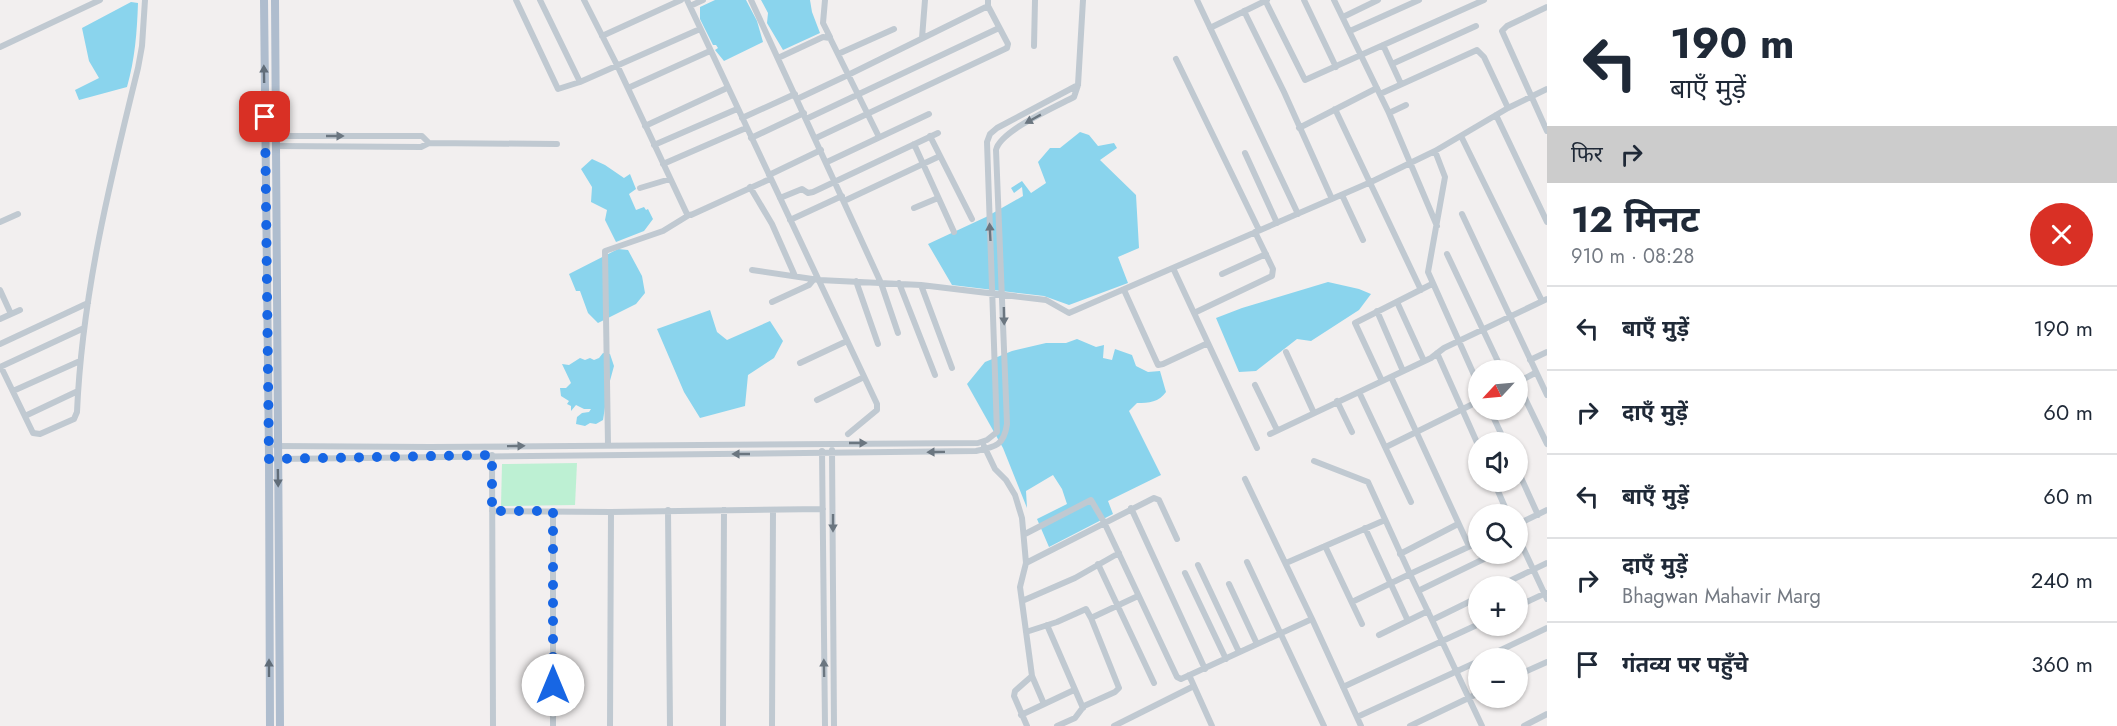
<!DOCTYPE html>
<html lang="hi">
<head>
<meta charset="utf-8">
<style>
  :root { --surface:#fff; --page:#f6f6f7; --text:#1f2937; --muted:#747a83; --line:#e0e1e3 }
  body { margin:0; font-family:Jost,"Noto Sans Devanagari",sans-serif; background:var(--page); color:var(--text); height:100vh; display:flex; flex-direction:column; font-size:22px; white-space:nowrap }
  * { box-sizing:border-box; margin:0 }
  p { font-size:20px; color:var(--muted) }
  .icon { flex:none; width:33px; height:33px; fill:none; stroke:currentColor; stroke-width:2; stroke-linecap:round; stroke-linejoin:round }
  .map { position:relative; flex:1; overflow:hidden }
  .side { display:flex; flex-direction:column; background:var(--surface); width:570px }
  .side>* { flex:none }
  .hud { background:#fff; color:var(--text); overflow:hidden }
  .needle { width:39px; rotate:244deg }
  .buttons { position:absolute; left:1468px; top:360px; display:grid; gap:12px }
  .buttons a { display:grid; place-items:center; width:60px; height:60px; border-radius:50%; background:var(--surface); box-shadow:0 2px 4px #0004; font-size:30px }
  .pin { position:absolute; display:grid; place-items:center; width:51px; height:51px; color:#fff; margin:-26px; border-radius:12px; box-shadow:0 3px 9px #0006 }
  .me { position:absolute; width:66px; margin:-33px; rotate:0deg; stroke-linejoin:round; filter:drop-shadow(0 0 4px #0008) }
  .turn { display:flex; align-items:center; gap:21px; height:126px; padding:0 24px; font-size:27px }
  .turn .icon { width:78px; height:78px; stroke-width:2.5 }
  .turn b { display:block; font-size:42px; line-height:51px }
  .then { display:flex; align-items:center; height:57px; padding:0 24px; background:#0003; gap:12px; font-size:22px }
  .round { display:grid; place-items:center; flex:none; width:63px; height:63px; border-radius:32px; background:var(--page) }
  .head { display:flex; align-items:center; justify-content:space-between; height:102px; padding:0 24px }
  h1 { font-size:36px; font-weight:700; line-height:45px }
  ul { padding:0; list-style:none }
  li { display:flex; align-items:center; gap:18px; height:84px; padding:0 24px; border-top:2px solid var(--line) }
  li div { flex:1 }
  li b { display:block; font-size:22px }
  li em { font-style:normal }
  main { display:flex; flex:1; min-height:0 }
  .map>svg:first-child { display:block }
  .green { fill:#bdf0d3 }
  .water { fill:#8ad4ed }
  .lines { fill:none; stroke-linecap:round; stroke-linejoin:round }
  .minor { stroke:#c0c9d1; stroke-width:6 }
  .major { stroke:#afbdce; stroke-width:8 }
  .oneway { fill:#616d79 }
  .oneway2 { fill:#6b7680 }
  .route { stroke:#1766e4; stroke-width:10; stroke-dasharray:0 18 }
</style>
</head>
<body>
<main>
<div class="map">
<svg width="1547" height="726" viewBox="0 0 1547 726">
  <rect width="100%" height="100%" fill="#f2efef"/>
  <!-- green -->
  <path class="green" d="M577 463 575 505 501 506 502 464Z"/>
  <!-- water -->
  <path class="water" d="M715 0H746L757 21 763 42 724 61 715 50 718 48 716 45H713L700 19V7Z
    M761 0H810L812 12 820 33 783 50 767 23 768 13Z
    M131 2 138 3C137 32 135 59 127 87L79 100 75 90 99 78 89 61 82 28Z
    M1080 132 1089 135 1098 146 1114 143 1117 148 1100 160 1136 195 1139 248 1118 257 1128 283 1069 305 1044 296 952 285 928 244 986 217 1023 196 1022 187 1014 193 1011 188 1022 181 1031 193 1046 183 1038 162 1050 148H1060Z
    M592 159 605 165 624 178 630 174 636 189 629 194 636 210 644 207 646 210 648 209 653 219 644 231 616 242 605 220 607 210 591 202 592 187 581 169Z
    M618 249 628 250 642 276 645 293 636 304 598 323 588 313 580 291H576L569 274Z
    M1328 282 1359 289 1371 294 1359 310 1311 341 1297 339 1256 371 1239 372 1216 318 1242 308Z
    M710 310 717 332 727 340 770 321 783 341 774 358 748 375 745 406 700 418 684 392 657 329Z
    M1077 339 1096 347 1104 345 1103 358 1112 360 1115 349 1132 355 1136 366 1148 372 1160 371 1166 392C1159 402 1149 403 1137 403L1129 411 1161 475 1108 501 1113 514 1049 547 1037 519 1067 504 1062 489 1053 475 1026 491 1027 508 1003 448 967 384 985 362 1012 351 1046 343H1066Z
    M603 353 610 354 614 366 608 388 603 420 596 424 590 423 585 426 576 424 577 417 582 413 589 412 591 409H584L576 405 571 411V406L567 404 569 401 561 396 560 388H566L571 383 562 364 569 365 580 358 585 360 590 358 594 360 599 358Z"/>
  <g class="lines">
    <!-- minor -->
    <path class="minor" d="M516 0 558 89 580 82 700 29
      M540 0 580 82
      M584 0 617 65 687 214 691 215 770 179
      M687 0 877 404V410L848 434
      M751 0 881 283 898 333
      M825 0 823 23 830 37
      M1197 0 1298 214
      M1265 0 1305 80 1484 0
      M1304 0 1336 67
      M1334 0 1389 113 1437 226
      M690 6 703 0
      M1547 7 1507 26 1502 31 1547 131
      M1244 11 1284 92 1332 199
      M1343 17 1378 0
      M1210 28 1267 0
      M1350 31 1419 0
      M602 36 681 0
      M922 38 925 0
      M1383 45 1401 84
      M1034 46 1035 0
      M0 47 100 0
      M838 54 894 29
      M778 58 823 37 830 38 879 137
      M1176 59 1259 230
      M1392 64 1476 26
      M628 88 710 51
      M1380 94 1477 50 1484 57 1508 108
      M797 99 848 75 988 6
      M1335 109 1421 290
      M1389 113 1406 105
      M1496 115 1547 222
      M742 118 795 94
      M806 119 999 28
      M645 126 727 88
      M1299 128 1377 88
      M276 136H422L429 143
      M930 136 972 219
      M1461 136 1542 301
      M751 138 804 113
      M816 138 1007 48 1008 44 988 6V0
      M914 144 954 232
      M654 145 737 109
      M276 146 421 147 429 143 557 144
      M1435 151 1445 177 1428 272 1479 386
      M1245 153 1277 223
      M827 162 929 114
      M663 164 746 128
      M769 175 821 150
      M750 187 772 224 795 276
      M640 188 670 179
      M1342 195 1363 240
      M780 198 802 189 808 193 813 192 938 133
      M844 201 940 156
      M914 208 938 198
      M1462 214 1547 395
      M790 220 842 196
      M0 222 18 214
      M1447 254 1502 370
      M1173 268 1257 448
      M752 270 819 280 921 285 1046 300 1069 313 1371 182 1435 151 1508 108 1547 89
      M1222 274 1266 254
      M856 281 878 344
      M899 283 935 375
      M921 285 952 368
      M0 290 11 314
      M1124 290 1158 365 1163 364 1208 343
      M772 302 809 285 814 279
      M1397 302 1424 361
      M1377 311 1403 371
      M1194 313 1272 276 1273 269 1255 232
      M0 319 20 310
      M0 344 88 303
      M1286 352 1314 413
      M1437 353 1479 447
      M1530 360 1547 352
      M800 363 847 341
      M0 367 84 328
      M1 367 33 433 40 434 74 419 77 412C82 295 110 181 138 68L142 46 145 0
      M1391 377 1469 546
      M1382 381 1355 323 1432 284
      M1518 382 1535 373
      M1518 384 1547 444
      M1255 385 1277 430
      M13 391 80 361
      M1359 392 1411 502
      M817 400 864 377
      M1337 401 1352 432
      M1490 410 1505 442
      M25 416 78 391
      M1270 434 1431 358 1444 348 1547 299
      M608 445 605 251 663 231 689 215
      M276 446 430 447 978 443 987 440 997 432 987 142 990 134 997 128 1078 85
      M984 446 995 469 1006 480 1015 495 1022 518 1026 563 1020 587 1032 676 1044 704
      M1386 447 1479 401
      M832 450 834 726
      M822 451 825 726
      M492 455 493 726
      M276 459 976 451C996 447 1004 445 1007 424L996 150C1000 131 1055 107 1074 97L1078 85 1083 0
      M1314 461 1368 482 1410 574 1479 542
      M1518 471 1538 515
      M1494 482 1508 514
      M1131 508 1205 669
      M668 510 670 726
      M492 511 611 512 823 509
      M1518 524 1547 510
      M1365 528 1408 621
      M1025 534 1091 500 1104 522 1177 677 1181 679 1312 619 1245 479
      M1518 537 1547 599
      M1325 546 1362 624
      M1400 554 1458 524
      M1247 562 1324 726
      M1026 563 1154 498 1159 500 1177 539
      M1286 563 1385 520
      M1098 564 1154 683
      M1198 565 1239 652
      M1185 573 1226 659
      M1229 584 1257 644
      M1499 586 1547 563
      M1418 591 1494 554
      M1022 601 1075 578 1119 553
      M1352 602 1410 574 1432 620 1479 597
      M1518 606 1546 593
      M1312 619 1361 726
      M1432 620 1482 726
      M1047 625 1083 708
      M1026 632 1057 622 1086 609 1091 618 1138 596
      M1379 635 1428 611
      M1484 658 1547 628
      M1189 675 1212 726
      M1518 675 1547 662
      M1343 687 1479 624
      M1021 715 1074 690
      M1357 717 1479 661
      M553 726V511
      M610 726 611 512
      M723 726 724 510
      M772 726 773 510
      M1027 726 1014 696 1015 691 1032 676
      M1057 726 1075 718 1084 706 1115 692 1119 688 1091 618
      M1114 726 1194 686
      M1410 726 1479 693
      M1524 726 1547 714"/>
    <!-- major -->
    <path class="major" d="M264 0 269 459 270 726
      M275 0 280 726"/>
  </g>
  <!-- one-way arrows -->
  <defs><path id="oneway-solid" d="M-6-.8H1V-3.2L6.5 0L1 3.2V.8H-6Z" transform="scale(1.5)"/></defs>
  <g class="oneway">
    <use href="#oneway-solid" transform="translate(264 74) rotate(-91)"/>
    <use href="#oneway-solid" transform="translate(278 478) rotate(89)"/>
    <use href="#oneway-solid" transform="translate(269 668) rotate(-90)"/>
  </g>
  <g class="oneway2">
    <use href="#oneway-solid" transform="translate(1033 119) rotate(151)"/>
    <use href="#oneway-solid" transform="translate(335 136)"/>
    <use href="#oneway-solid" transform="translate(990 232) rotate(-93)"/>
    <use href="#oneway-solid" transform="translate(1004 316) rotate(89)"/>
    <use href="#oneway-solid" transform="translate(858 443)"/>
    <use href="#oneway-solid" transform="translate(516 446) rotate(-1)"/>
    <use href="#oneway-solid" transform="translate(936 452) rotate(179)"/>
    <use href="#oneway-solid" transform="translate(741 454) rotate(180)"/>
    <use href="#oneway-solid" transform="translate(833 523) rotate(90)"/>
    <use href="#oneway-solid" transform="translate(824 668) rotate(-91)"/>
  </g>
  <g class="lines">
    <!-- route -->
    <path class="route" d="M265 117 269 459 492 455V511H553V685"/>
  </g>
</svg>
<div class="buttons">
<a><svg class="needle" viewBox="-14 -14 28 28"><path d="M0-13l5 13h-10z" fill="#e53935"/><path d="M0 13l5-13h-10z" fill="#747a83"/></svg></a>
<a><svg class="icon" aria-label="sound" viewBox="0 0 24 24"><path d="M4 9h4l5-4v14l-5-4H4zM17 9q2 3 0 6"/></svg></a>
<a><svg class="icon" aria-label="search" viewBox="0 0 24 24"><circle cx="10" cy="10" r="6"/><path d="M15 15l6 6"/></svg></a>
<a>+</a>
<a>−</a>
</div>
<div class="pin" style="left:265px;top:117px;background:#d93025"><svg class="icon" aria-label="arrive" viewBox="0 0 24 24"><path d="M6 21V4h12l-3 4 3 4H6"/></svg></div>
<svg class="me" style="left:553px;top:685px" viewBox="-20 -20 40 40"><circle r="19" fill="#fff"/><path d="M0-13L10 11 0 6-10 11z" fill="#1766e4"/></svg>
</div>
<section class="side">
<div class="hud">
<div class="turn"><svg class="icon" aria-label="left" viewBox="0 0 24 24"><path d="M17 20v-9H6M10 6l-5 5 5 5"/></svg><div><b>190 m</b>बाएँ मुड़ें</div></div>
<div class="then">फिर<svg class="icon" aria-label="right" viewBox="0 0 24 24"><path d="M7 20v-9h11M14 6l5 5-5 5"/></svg></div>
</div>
<div class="head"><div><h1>12 मिनट</h1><p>910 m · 08:28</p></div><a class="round" style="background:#d93025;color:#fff"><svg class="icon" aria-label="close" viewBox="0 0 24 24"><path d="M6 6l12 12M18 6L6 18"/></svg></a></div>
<ul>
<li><svg class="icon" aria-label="left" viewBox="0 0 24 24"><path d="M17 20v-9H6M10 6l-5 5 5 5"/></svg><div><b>बाएँ मुड़ें</b></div><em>190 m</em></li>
<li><svg class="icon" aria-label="right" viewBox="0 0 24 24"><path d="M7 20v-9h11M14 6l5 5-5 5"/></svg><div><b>दाएँ मुड़ें</b></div><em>60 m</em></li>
<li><svg class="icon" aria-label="left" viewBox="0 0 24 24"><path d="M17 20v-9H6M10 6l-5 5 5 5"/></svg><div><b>बाएँ मुड़ें</b></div><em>60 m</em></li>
<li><svg class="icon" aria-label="right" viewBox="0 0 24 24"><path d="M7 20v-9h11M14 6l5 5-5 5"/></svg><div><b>दाएँ मुड़ें</b><p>Bhagwan Mahavir Marg</p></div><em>240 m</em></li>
<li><svg class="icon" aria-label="arrive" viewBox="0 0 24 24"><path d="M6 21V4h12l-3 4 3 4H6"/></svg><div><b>गंतव्य पर पहुँचे</b></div><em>360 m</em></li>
</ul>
</section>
</main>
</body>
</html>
